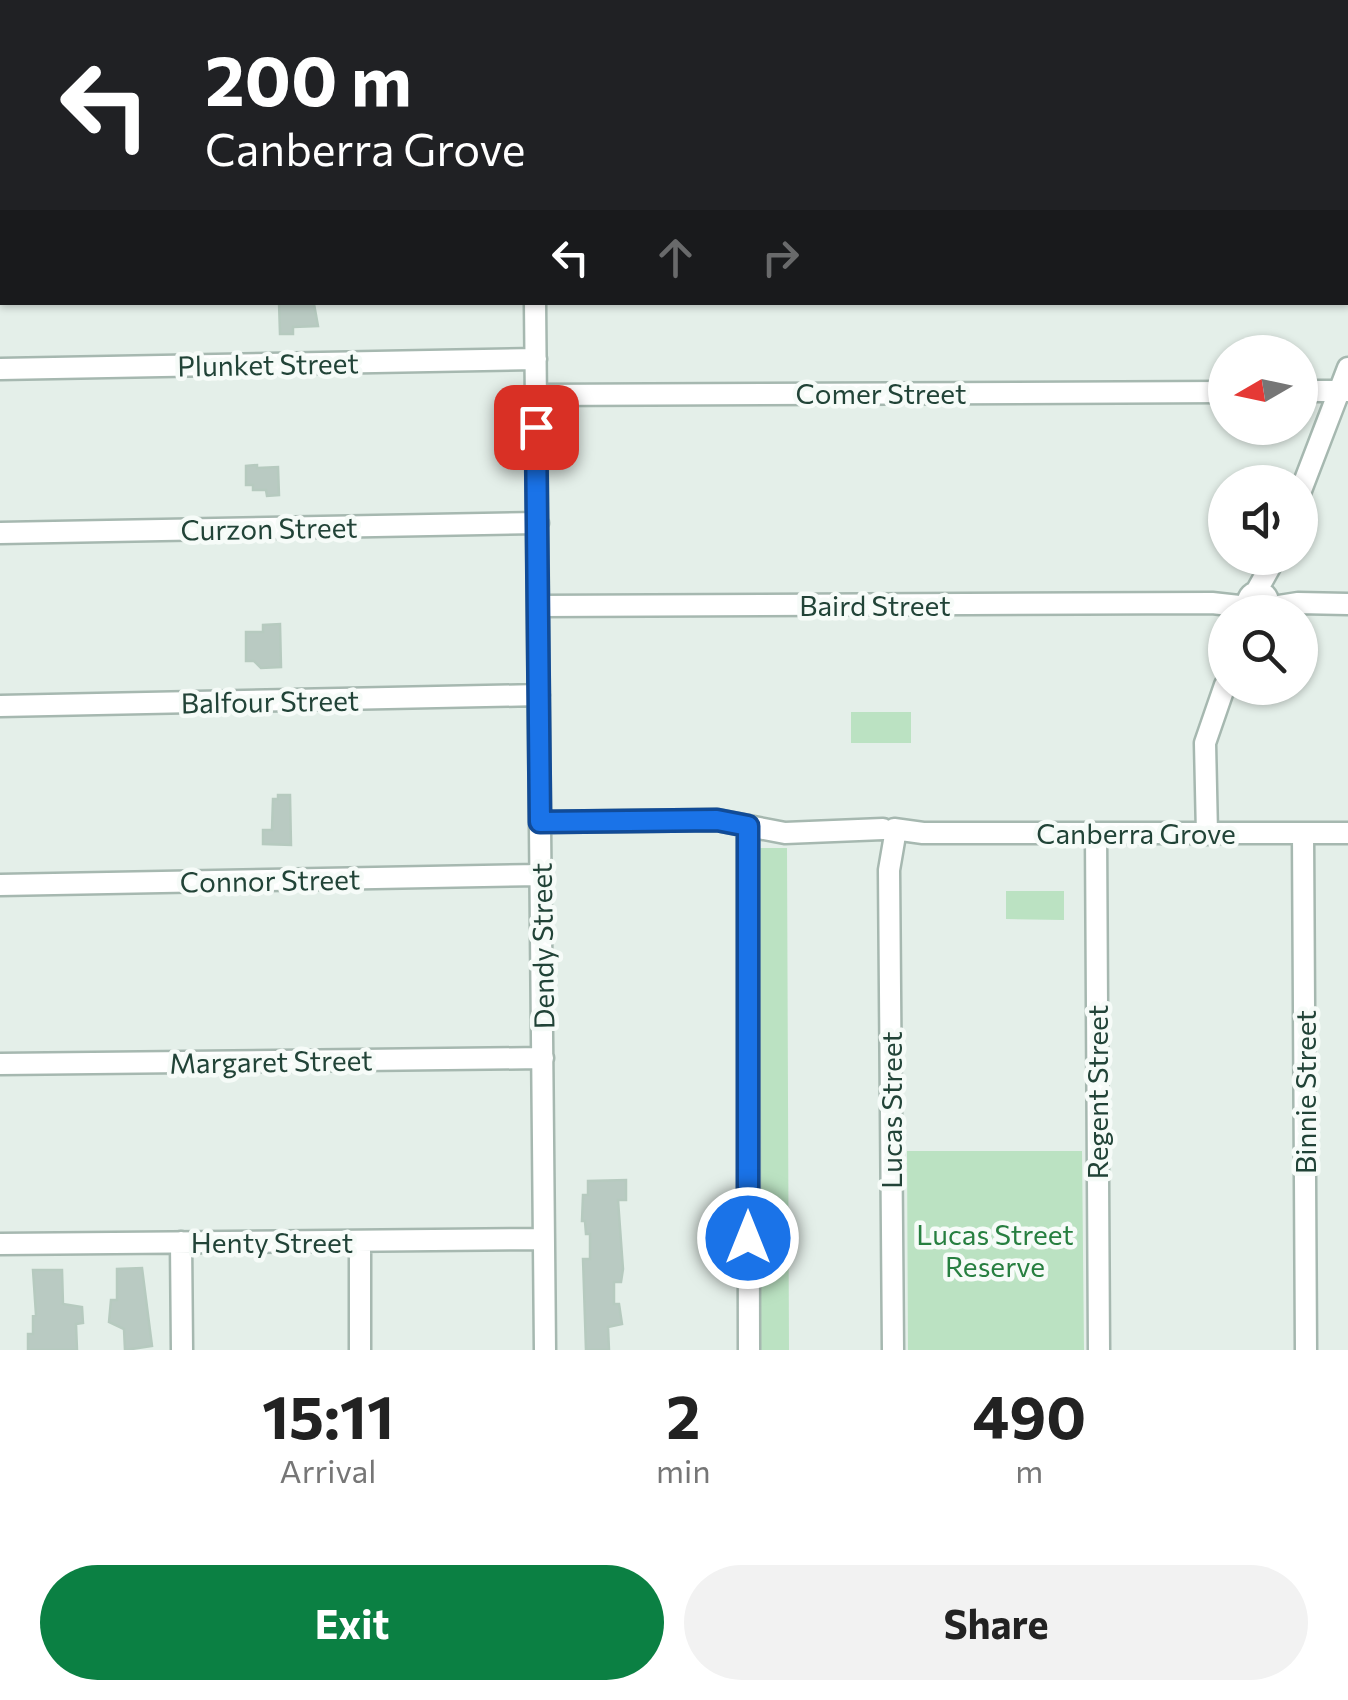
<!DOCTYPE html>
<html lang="en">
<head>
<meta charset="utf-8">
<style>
  :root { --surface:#fff; --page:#f2f2f2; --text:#222; --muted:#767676; --accent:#0b8043 }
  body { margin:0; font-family:Commissioner,sans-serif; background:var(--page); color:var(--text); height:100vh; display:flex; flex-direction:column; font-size:38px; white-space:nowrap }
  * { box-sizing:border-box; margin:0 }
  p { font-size:32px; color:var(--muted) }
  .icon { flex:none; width:55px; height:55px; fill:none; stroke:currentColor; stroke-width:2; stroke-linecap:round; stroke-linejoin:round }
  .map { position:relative; height:1350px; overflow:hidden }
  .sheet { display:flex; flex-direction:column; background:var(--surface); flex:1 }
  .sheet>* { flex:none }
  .banner { position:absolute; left:0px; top:0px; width:1350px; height:305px; box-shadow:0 2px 8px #0004; background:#202124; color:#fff; overflow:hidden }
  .needle { width:65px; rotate:261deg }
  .controls { position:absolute; left:1208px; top:335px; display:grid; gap:20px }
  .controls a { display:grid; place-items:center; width:110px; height:110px; border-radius:50%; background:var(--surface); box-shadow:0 2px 8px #0004; font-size:50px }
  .pin { position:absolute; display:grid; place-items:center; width:85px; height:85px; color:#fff; margin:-42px; border-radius:20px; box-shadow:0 5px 15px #0006 }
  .me { position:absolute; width:110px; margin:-55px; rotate:0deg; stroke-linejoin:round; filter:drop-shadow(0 0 8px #0008) }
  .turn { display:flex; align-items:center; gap:35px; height:210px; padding:0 40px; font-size:45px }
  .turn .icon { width:130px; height:130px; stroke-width:2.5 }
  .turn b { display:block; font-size:70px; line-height:85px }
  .lanes { display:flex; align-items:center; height:95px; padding:0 40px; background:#0003; justify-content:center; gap:50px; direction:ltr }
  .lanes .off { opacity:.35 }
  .eta { display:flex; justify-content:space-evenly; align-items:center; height:170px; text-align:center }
  .eta b { font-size:60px; font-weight:700; line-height:70px }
  .cta { display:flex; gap:20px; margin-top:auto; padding:20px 40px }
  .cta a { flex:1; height:115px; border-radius:60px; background:var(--accent); color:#fff; font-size:40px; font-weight:700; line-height:115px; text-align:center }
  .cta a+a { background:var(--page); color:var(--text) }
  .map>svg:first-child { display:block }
  .green { fill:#bbe2c2 }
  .building { fill:#b9cac2; stroke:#b6cabf; stroke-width:2.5 }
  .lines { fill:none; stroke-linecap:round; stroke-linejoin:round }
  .minor-casing { stroke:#a6b8b0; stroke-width:25 }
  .minor { stroke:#fff; stroke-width:20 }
  .route-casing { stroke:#114b97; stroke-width:25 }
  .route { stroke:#1a73e8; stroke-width:18 }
  .labels { text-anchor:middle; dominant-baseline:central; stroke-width:9; stroke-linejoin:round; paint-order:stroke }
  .street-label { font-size:28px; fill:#214337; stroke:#f6fbf8 }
  .park-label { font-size:28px; fill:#277f40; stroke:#f6fbf8 }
</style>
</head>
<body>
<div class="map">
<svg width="1348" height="1350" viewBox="0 0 1348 1350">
  <rect width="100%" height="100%" fill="#e4efe9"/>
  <!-- green -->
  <path class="green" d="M550 0H1348V279V2Z
    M851 712H911V743H851Z
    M754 848H787L789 1350H756Z
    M1006 891H1064V920L1006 919Z
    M907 1151H1082L1084 1350H908Z"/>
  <!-- building -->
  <path class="building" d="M279 302 314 304 318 326 293 327V334H280Z
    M257 465V468L278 467 279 495 267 496 266 490H253V485H246V466Z
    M280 624 281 667 261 668 254 661H246V632H263V625Z
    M278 795H290L291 845 263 844V830H272L273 799H278Z
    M626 1180V1200H618L623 1269 621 1282H614V1304H619L622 1324 608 1327 609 1350H586L583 1259H590V1234H586L585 1221H582L583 1195H588V1181Z
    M142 1268 152 1346 125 1350 124 1329 109 1322 111 1300H117V1269Z
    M33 1270H62L63 1304 82 1307 83 1323 76 1324 77 1350H28V1334H33V1316L36 1315Z"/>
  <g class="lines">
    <defs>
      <path id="minor" d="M345 0V2
        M530 0V2
        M111 2 113 0
        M601 2 604 0
        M0 113H2
        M0 214H2
        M535 302 545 1350
        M0 369 536 359
        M1300 391H1348
        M536 395 1225 392
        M1300 493 1348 368
        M0 533 538 523
        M1248 602a10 10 0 1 1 20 0a10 10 0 1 1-20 0Z
        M1256 592 1275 558
        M539 606 1212 603 1248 607
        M1266 608 1298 603 1348 604
        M0 706 539 695
        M540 822 717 820 785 833 883 829
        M748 826 749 1350
        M894 829 923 833H1348
        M1096 833 1099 1350
        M1207 834 1205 743 1225 685
        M1303 834 1306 1350
        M0 885 541 875
        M0 1064 543 1058
        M181 1242 182 1350
        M360 1242V1350
        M0 1244 544 1239
        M893 1350 889 870 894 841"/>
    </defs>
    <!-- minor casing -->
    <use href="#minor" class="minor-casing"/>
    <!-- minor -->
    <use href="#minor" class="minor"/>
  </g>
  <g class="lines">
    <defs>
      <path id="route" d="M536 427 540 822 717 820 748 826V1238"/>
    </defs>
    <!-- route casing -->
    <use href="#route" class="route-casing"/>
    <!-- route -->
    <use href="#route" class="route"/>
  </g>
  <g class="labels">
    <!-- street labels -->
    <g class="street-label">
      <text transform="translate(268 364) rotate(-1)">Plunket Street</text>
      <text x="881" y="393">Comer Street</text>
      <text transform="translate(269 528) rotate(-1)">Curzon Street</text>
      <text x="875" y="605">Baird Street</text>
      <text transform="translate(270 701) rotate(-1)">Balfour Street</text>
      <text x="1136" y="833">Canberra Grove</text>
      <text transform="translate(270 880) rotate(-1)">Connor Street</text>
      <text transform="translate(542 946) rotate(-91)">Dendy Street</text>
      <text transform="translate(271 1061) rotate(-1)">Margaret Street</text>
      <text transform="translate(1097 1092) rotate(-90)">Regent Street</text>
      <text transform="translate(1305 1092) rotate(-90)">Binnie Street</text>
      <text transform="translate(891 1110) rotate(-90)">Lucas Street</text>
      <text x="272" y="1242">Henty Street</text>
    </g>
    <!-- park labels -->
    <g class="park-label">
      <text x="995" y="1234">Lucas Street<tspan x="995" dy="32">Reserve</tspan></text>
    </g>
  </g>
</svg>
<div class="controls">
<a><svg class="needle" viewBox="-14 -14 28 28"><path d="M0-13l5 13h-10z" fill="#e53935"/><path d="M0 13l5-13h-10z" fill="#767676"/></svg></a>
<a><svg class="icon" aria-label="sound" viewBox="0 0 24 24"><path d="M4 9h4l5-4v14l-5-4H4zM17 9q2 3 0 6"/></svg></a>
<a><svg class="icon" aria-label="search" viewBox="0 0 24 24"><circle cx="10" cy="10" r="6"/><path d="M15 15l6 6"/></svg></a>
</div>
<div class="pin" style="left:536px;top:427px;background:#d93025"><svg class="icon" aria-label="arrive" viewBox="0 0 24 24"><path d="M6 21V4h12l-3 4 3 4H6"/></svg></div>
<svg class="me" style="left:748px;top:1238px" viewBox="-20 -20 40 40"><circle r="17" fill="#1a73e8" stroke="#fff" stroke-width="3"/><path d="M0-11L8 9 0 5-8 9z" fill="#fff"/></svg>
<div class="banner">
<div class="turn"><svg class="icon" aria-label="left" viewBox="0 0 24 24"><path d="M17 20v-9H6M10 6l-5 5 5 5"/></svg><div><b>200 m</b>Canberra Grove</div></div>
<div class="lanes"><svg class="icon" aria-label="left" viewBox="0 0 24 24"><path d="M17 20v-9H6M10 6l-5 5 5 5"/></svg><svg class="icon off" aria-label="ahead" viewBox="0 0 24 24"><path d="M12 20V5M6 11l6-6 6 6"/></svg><svg class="icon off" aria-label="right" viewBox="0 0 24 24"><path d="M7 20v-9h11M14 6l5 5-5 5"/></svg></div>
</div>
</div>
<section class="sheet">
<div class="eta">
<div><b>15:11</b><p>Arrival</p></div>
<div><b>2</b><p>min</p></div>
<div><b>490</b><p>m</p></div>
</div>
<div class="cta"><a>Exit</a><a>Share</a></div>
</section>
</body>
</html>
